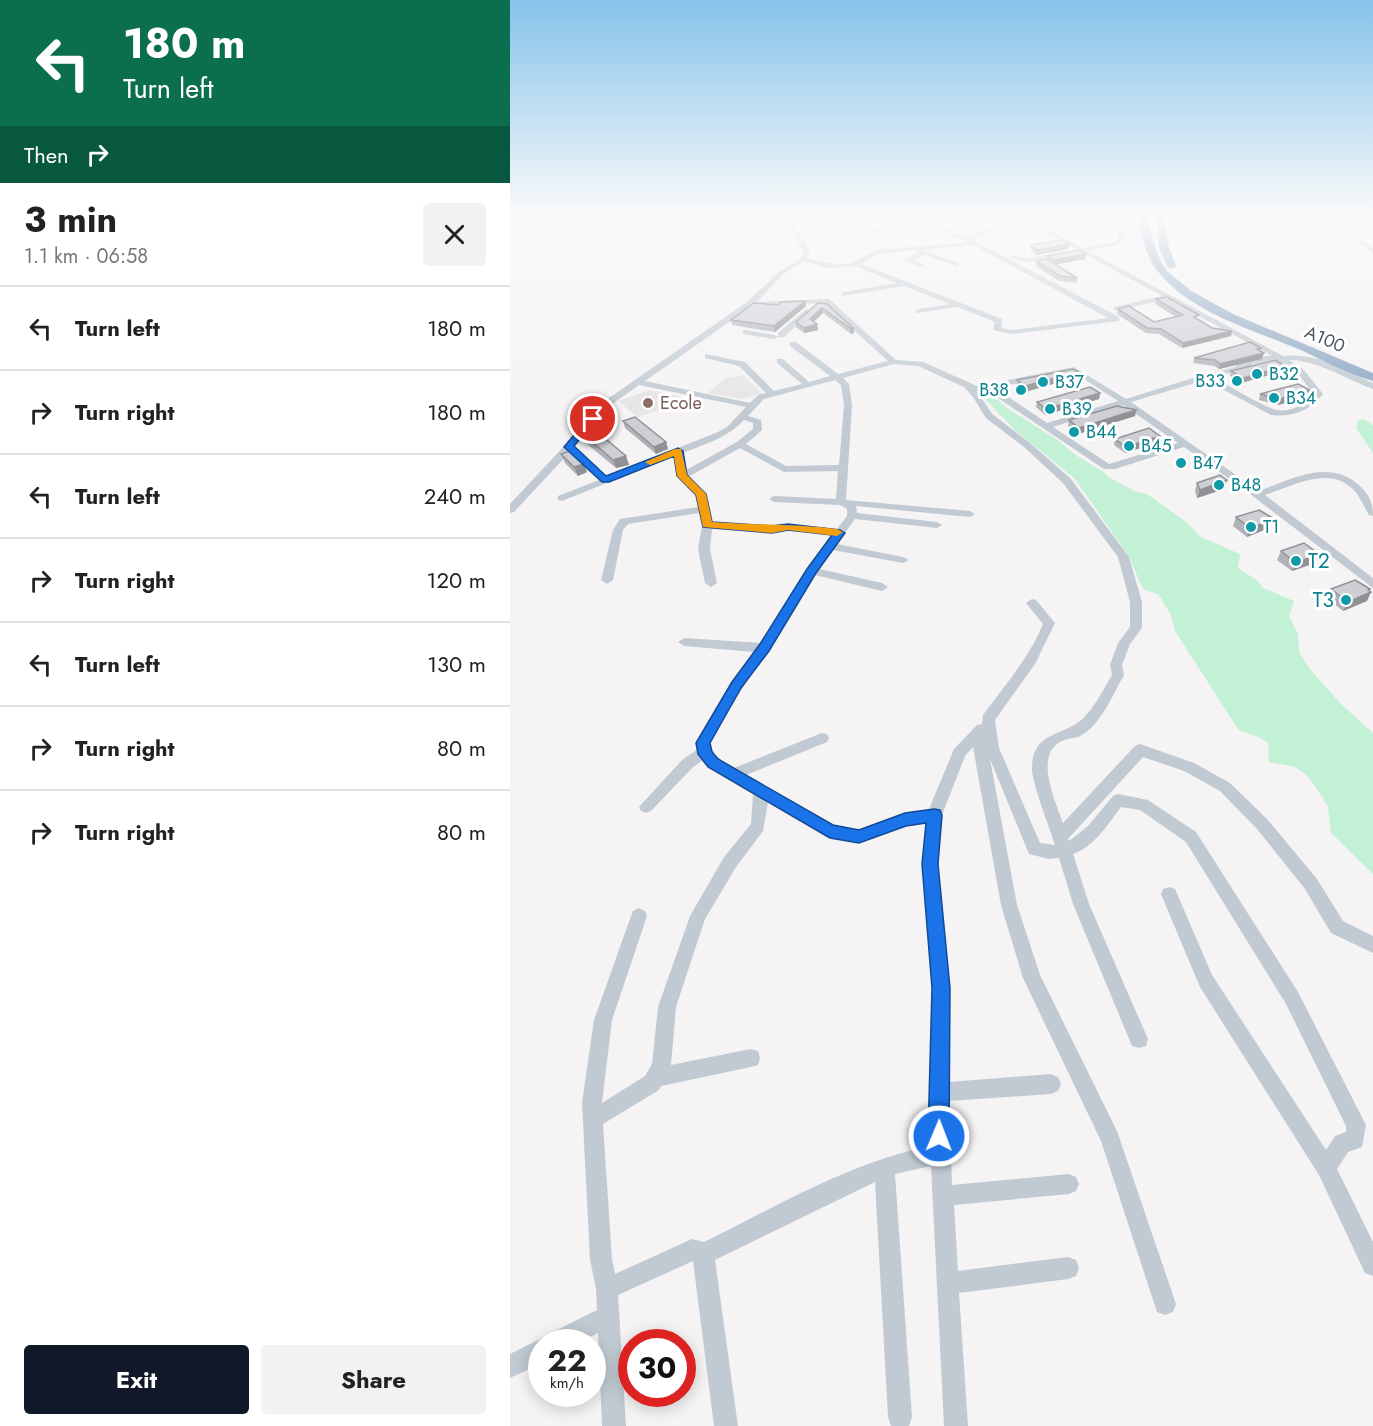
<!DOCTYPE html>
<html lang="en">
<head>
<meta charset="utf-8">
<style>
  :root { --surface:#fff; --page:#f2f2f2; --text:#222; --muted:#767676; --line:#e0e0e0; --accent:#111827 }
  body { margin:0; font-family:Jost,sans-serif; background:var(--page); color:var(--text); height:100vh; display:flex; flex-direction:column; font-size:22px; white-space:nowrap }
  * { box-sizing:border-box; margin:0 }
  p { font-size:20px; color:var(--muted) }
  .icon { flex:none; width:33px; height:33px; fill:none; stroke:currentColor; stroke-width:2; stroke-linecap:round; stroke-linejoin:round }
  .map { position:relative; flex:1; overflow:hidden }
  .sheet { display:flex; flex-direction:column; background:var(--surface); width:510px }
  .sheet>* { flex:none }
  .hud { background:#0b6e4f; color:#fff; overflow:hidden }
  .speed { position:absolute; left:18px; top:1329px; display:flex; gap:12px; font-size:30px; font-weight:700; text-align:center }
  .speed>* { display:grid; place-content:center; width:78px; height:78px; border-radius:50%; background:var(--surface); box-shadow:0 3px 15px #0003; line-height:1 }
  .speed small { font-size:15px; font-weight:400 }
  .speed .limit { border:9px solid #d22; background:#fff; color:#111 }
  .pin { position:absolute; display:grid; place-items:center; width:51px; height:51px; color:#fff; margin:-26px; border:3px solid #fff; border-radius:50%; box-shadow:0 2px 6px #0007 }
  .me { position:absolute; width:66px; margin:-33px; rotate:1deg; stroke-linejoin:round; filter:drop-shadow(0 0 4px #0008) }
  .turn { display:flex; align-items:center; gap:21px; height:126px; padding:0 24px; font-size:27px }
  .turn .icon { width:78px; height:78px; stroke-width:2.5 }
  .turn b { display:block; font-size:42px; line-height:51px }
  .then { display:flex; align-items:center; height:57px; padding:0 24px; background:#0003; gap:12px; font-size:22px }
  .round { display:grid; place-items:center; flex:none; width:63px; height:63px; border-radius:6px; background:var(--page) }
  .head { display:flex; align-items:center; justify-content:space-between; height:102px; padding:0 24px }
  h1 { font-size:36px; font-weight:700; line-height:45px }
  .cta { display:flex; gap:12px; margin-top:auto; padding:12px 24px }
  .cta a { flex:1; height:69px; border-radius:6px; background:var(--accent); color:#fff; font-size:24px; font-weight:700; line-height:69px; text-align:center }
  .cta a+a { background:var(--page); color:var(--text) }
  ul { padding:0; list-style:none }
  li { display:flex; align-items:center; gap:18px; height:84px; padding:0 24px; border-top:2px solid var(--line) }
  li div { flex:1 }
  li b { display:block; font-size:22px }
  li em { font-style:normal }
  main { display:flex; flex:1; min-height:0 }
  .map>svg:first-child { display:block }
  .education { fill:#e6e4e5 }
  .green { fill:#c3f1d5 }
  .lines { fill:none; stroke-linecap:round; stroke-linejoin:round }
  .minor { fill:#c1cad2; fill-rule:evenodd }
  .highway { fill:#8ba5c1; fill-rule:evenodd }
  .wall { fill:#b0b2b7 }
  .shaded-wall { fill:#909195 }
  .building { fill:#cdcfd5; stroke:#909195; stroke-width:1.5 }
  .route { fill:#1a73e8; stroke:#114b97; stroke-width:1.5 }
  .slow { fill:#f59e0b }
  .culture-dot { fill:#0f9aa8; stroke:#fff; stroke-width:2 }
  .education-dot { fill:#8d6e63; stroke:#fff; stroke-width:2 }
  .labels { text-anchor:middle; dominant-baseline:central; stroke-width:6; stroke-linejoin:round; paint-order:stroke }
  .far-street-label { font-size:18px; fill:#4a5661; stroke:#fff }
  .far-culture-label { font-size:18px; fill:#0d838f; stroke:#fff; text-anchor:start }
  .far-education-label { font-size:18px; fill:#785e54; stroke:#fff; text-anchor:start }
  .culture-label { font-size:21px; fill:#0d838f; stroke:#fff; text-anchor:start }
</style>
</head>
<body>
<main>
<section class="sheet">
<div class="hud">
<div class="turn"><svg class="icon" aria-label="left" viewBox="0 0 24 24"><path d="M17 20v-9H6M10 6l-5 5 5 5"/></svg><div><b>180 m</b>Turn left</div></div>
<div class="then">Then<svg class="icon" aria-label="right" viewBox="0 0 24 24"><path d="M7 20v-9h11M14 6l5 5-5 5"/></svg></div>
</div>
<div class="head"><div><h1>3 min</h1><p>1.1 km · 06:58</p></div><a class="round"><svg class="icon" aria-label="close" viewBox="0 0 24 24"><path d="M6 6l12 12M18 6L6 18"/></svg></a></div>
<ul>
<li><svg class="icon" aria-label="left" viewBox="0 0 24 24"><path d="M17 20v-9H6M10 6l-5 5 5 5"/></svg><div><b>Turn left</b></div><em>180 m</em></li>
<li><svg class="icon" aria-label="right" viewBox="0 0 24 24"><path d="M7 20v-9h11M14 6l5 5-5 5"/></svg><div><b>Turn right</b></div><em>180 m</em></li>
<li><svg class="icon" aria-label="left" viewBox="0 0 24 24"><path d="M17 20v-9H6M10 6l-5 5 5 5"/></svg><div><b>Turn left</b></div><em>240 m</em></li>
<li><svg class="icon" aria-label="right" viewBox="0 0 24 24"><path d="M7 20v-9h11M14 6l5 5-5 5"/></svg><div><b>Turn right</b></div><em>120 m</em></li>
<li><svg class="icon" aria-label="left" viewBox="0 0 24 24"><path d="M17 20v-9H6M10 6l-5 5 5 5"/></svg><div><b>Turn left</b></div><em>130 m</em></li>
<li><svg class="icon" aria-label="right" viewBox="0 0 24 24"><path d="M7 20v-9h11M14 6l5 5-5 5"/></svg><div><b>Turn right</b></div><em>80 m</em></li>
<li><svg class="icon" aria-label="right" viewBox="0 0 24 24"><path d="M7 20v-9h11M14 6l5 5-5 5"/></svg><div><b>Turn right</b></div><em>80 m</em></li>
</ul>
<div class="cta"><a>Exit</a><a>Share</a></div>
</section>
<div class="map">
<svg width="863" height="1426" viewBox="0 0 863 1426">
  <rect width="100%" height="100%" fill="#f5f3f3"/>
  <!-- education -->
  <path class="education" d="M233 375 252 394 231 399 198 393 216 378Z
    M140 390 168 396 172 399 165 404 128 417 108 401Z"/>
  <!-- green -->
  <path class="green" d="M471 395 488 400 497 408 549 441 564 454 594 472 598 477 624 491 637 494 676 522 691 537 730 554 728 568 748 581 753 588 784 601 779 616 788 634 789 652 799 668 830 703 863 733V874L821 833 818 806 798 776 785 767 759 762 758 743C749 736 738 734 728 729L665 631 661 615 649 595 634 589 630 583 620 558 565 479 506 431Z
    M853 419 863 425V453L846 428 848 420Z"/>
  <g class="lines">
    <!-- minor -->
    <path class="minor" d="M273 214H279L300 253 297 258C311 262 331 268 346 261 354 257 359 252 368 250L456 242 427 228 410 224 361 233 346 222 313 227 298 214H304L314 223 342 219 337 214H343L348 219 387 214 353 222 362 229 410 220 431 226 458 238 473 231 441 223 423 214H431L443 220 455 214H463L449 222 479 229 502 217 472 214H512L503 223 463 240 609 317V321L501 334 483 330 485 322 448 307 406 313 405 311 409 309 440 304 394 286 332 296V292H335L387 283 345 266 317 268 294 261 273 274 247 302 319 299 386 360 413 362 467 386 564 367 616 399 689 376V373L697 374 726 367V363L761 355 657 299 604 311V307L652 296 571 252 520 262 499 258 502 256 520 258 566 250 525 227V225C546 211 579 220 603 223L599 214H605L615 238 608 245 578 251 773 356C806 352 835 369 863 383V389C835 379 812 362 781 360H779L793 369 813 394C801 410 781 418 761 415L695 380 621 402 749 491C782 479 821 457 851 487 860 496 863 504 863 516L859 515C855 509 852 501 847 494 823 463 785 485 755 495L863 578V588L731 487 674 447 605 469H594L476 390 467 391 482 414 520 443 561 479 619 557 632 602V628L620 644 612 665 614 675C603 694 592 723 572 735 566 739 556 738 550 742 524 757 546 802 553 823L625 746 630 744 684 763 720 783 757 819 807 879 833 921 863 936V953L821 933 795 889 747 829 710 791 674 771 633 757 558 839 559 841 578 826 603 796 608 794 638 800 686 832 788 992 856 1125 852 1147 838 1152 827 1169 863 1242V1276L855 1273 809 1175 690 987 651 894 653 889 659 887 665 889 702 975 816 1150 825 1136 836 1132V1126L776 1004 676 842 630 810 611 807C598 824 585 846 563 854L579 904 638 1039 636 1046 629 1048 622 1046 563 904 549 858 539 859 519 854 480 759 507 905 530 975 607 1131 666 1304 663 1312 655 1315 647 1312 591 1141 513 978 491 905 463 747 455 756 432 815 428 864 440 988 439 1082 541 1074 548 1077 551 1084 548 1091 541 1094 439 1101 442 1185 559 1174 566 1177 569 1184 566 1191 559 1194 444 1205 448 1271 558 1257 566 1260 569 1268 566 1276 558 1279 449 1293 458 1426H434L421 1166 385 1174 402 1417 399 1426H381L378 1417 365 1182 205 1260 228 1426H204L183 1261 108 1295 116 1426H92L88 1333 70 1342H32V1363L0 1378V1354L32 1338 36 1340 39 1334 87 1310 86 1289 80 1259 72 1103 84 1020 121 916 123 911 129 908 135 911 137 916 102 1020 92 1103 135 1076 142 1064 148 1007 180 916 214 857 241 824 243 794 198 767 193 760 182 768 141 811 136 813 131 811 129 807 172 760 188 749 186 743 221 682 244 652 174 646 168 642 174 638 251 643 298 568 322 535 278 530 262 533 202 529 200 549 207 583 201 587 195 583 188 549 192 525 189 513 118 524 113 530 103 580 97 584 91 580 103 530 110 519 188 507 186 495 167 476 164 456 52 501 48 500V496L89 480 59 453 4 512 0 513V504L99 398 237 302 269 272 289 260 294 253ZM541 222 604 227 609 238 604 242 573 248 531 226ZM463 245 598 318 501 330 491 328 492 319 351 264 368 254 406 250 408 253 395 259V261L416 268V266L403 260 414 255 447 266 449 263 412 250ZM314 303 378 361 328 374 286 342H280V346L320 376 299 382 273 359H267V363L292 384 264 391 235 362 195 354V358L229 366 256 393 248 395 240 403 135 381 242 306ZM765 359 787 373 804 394C796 404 780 413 767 410 753 407 718 385 703 377L742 368V364ZM384 364 408 366 454 387 463 397 476 418 514 447 553 483 608 557 620 602V627L608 643 600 665 602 675C594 688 587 703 577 714 558 738 522 728 522 769 522 783 540 829 545 845L530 843 489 748 485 720 525 664 545 623 526 600 522 599 516 603 533 624C519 658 495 685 473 715L472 724 467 725 444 749 419 809 395 813 349 829 323 825 236 775 317 742 319 738 317 734 312 733 224 768C212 761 204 757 200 743 232 685 270 632 305 575L372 591 378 587 372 583 309 569 323 550 393 563 399 560 393 557 327 544 345 519 427 528 432 525 427 522 347 513 346 506 460 517 465 514 460 511 336 500 342 405 339 384 333 378ZM563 372 608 401 537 423 485 388ZM325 380 331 385 334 405 329 465 276 466 236 444 252 430 251 420 238 416 254 399ZM129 385 236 407 217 427 208 432 97 476 64 447 105 402ZM613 405 668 443 599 464 543 427ZM234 420 243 423V429L227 442 176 470 173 453C195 444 217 438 234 420ZM230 448 274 472 328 471 326 499 264 496 259 499 264 502 330 505 337 509V516L327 529 278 524 262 527 202 522 196 494 178 477ZM258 802 315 836 349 843 396 825 416 822 412 864 422 988 420 1146C339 1163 267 1206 194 1242L182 1239 105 1274 102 1259 93 1124 149 1090 151 1086 241 1067 248 1065 250 1058 248 1051 241 1049 161 1065 166 1007 195 919 226 867 253 831Z
      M728 214H736L752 220 812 214 751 224Z
      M850 239 863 248V253L848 242Z
      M296 309 303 311 274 337H268V333Z
      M236 330 264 335 268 337 264 339 233 334V330Z"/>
    <!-- highway -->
    <path class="highway" d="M629 214H637L642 237 650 260 657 271 681 291 723 314 863 373V381C838 374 814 361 791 350 744 330 684 314 650 274 635 257 631 235 629 214Z
      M646 214H654L659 247 666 266 664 268H658L649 247Z"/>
  </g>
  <!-- wall -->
  <path class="wall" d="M559 244 558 249 526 255 521 251V245Z
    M537 256 575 259 546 264 567 278V283L549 281 526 266V261L537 259Z
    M646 299 688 319 702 328 722 331 721 336 672 348 649 334 636 333 607 314 608 309 644 322 666 317 645 304Z
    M308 303 343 328 344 333 341 334 313 313 304 322 307 324 308 330 294 333 286 327V322Z
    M296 306 265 332 222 325 221 320Z
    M751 348 750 351 752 359 709 369 704 366 683 363 684 358Z
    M775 366 774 371 731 383 720 376 721 371Z
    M568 372 567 377 515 392 507 386V380Z
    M800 390 798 396 768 405 749 400 750 394Z
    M590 393 589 399 535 415 526 407 527 402Z
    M626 410 625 416 568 434 558 426 559 420Z
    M113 421 156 442 158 449 146 454 115 428Z
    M73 434 116 456 119 465 106 468 76 443Z
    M650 436 649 442 615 453 604 445 605 439Z
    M51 454 74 464 77 472 68 476 55 463Z
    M687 483 714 489 687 498 685 491Z
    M726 517H761L760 519 762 520 759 528 737 537 723 526Z
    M771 551 805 563 782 571 767 560Z
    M821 589 859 591 857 601 833 611 817 598Z"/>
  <!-- shaded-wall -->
  <path class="shaded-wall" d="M559 244 558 249 526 255 527 250Z
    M576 254 575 259 543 265V260Z
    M295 301 296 306 265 332 264 326Z
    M312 308 313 313 301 324 300 319Z
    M307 324 308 330 294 333V328Z
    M340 328H343L344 333 341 334Z
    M722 331 721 336 672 348 673 343Z
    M754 353 752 359 709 369 710 364Z
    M775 366 774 371 731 383 733 378Z
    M568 372 567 377 515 392V386Z
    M800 390 798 396 768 405 770 399Z
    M590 393 589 399 535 415 536 409Z
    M626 410 625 416 568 434 569 428Z
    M650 436 649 442 615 453 616 447Z
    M156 442 158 449 146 454 144 447Z
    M116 456 119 465 106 468 103 460Z
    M74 464 77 472 68 476 64 467Z
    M717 480 714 489 687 498 690 490Z
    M761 517 760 520H762L759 528 737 537 740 528Z
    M809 554 805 563 782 571 786 563Z
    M860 589 857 594 861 592 857 601 833 611 838 602Z"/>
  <!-- building -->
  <path class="building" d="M552 240 559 244 527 250 521 246V245Z
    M569 250 576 254 543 260 537 256Z
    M537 259 567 278 550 276 526 261Z
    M657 297 689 315 684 317 702 328 722 331 673 343 651 329 637 328 608 309 619 306 644 322 673 315 646 299Z
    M295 301 264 326 221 320 244 303 268 305 271 302Z
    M308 303 317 304 343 328H340L312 308 300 319 307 324 294 328 286 322Z
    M740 342 751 348 747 349 754 353 710 364 705 360 684 358Z
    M765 360 775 366 733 378 721 371Z
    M563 369 568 372 515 386 507 380Z
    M788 384 800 390 770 399 750 394Z
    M580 387 590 393 536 409 527 402Z
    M607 406 626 410 569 428 559 420Z
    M125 417 156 442 144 447 113 421Z
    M639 428 650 436 616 447 605 439Z
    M85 430 116 456 103 460 73 434Z
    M60 451 74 464 64 467 51 454Z
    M710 475 717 480 690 490 687 483Z
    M749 510 761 517 759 518 762 520 740 528 726 517Z
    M794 543 809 554 786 563 771 551Z
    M845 580 860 589 858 590 861 592 838 602 821 589Z"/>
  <!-- sky -->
  <linearGradient id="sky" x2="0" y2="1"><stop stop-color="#85c3ea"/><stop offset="0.52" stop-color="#fafafa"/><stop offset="1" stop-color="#fafafa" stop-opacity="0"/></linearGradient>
  <rect width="863" height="414" fill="url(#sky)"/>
  <!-- route -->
  <path class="route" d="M79 417 87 419 64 446 96 476 168 448 173 451 177 475 196 494 202 522 262 526 278 524 330 530 335 533 306 573 259 651 231 688 200 743 202 752 208 759 323 825 349 830 395 813 424 809 430 810 432 815 428 864 440 988 439 1136 436 1143 429 1146 421 1143 418 1136 422 988 412 864 416 823 396 826 349 843 320 838 198 767 188 754 186 743 222 682 250 644 297 569 322 535 278 530 262 533 193 527 186 495 167 476 164 456 99 482H92L54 447Z"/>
  <!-- slow -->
  <path class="slow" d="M165 449H171L177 475 196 494 202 522C244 525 285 524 327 529L333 532 327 536 278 530 262 533 193 527 186 495 167 476 164 456 140 465 135 462Z"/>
  <!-- markers -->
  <g class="culture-dot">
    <circle cx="747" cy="374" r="6"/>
    <circle cx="727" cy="381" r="6"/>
    <circle cx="533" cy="382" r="6"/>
    <circle cx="511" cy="390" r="6"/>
    <circle cx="764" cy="398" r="6"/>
    <circle cx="540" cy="409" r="6"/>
    <circle cx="564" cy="432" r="6"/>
    <circle cx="619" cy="446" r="6"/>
    <circle cx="671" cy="463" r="6"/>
    <circle cx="709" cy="485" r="6"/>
    <circle cx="741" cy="527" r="6"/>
    <circle cx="786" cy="561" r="6"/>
    <circle cx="836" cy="600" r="6"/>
  </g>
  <circle class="education-dot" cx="138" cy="403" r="6"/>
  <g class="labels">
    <!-- far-street labels -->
    <g class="far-street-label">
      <text transform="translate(815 339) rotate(23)">A100</text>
    </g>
    <!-- far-culture labels -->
    <g class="far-culture-label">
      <text x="759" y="374">B32</text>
      <text x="715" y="381" text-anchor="end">B33</text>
      <text x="545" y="382">B37</text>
      <text x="499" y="390" text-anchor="end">B38</text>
      <text x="776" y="398">B34</text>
      <text x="552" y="409">B39</text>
      <text x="576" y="432">B44</text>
      <text x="631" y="446">B45</text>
      <text x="683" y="463">B47</text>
      <text x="721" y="485">B48</text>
      <text x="753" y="527">T1</text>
    </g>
    <!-- far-education labels -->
    <g class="far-education-label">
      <text x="150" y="403">Ecole</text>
    </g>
    <!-- culture labels -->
    <g class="culture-label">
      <text x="798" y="561">T2</text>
      <text x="824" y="600" text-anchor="end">T3</text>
    </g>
  </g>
</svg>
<div class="speed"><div>22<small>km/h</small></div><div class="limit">30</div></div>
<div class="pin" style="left:83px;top:419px;background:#d93025"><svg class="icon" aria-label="arrive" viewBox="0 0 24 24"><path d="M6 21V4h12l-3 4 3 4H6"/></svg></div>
<svg class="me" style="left:429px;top:1136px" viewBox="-20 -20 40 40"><circle r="17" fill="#1a73e8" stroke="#fff" stroke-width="3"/><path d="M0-11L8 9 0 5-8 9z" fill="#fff"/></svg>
</div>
</main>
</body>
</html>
